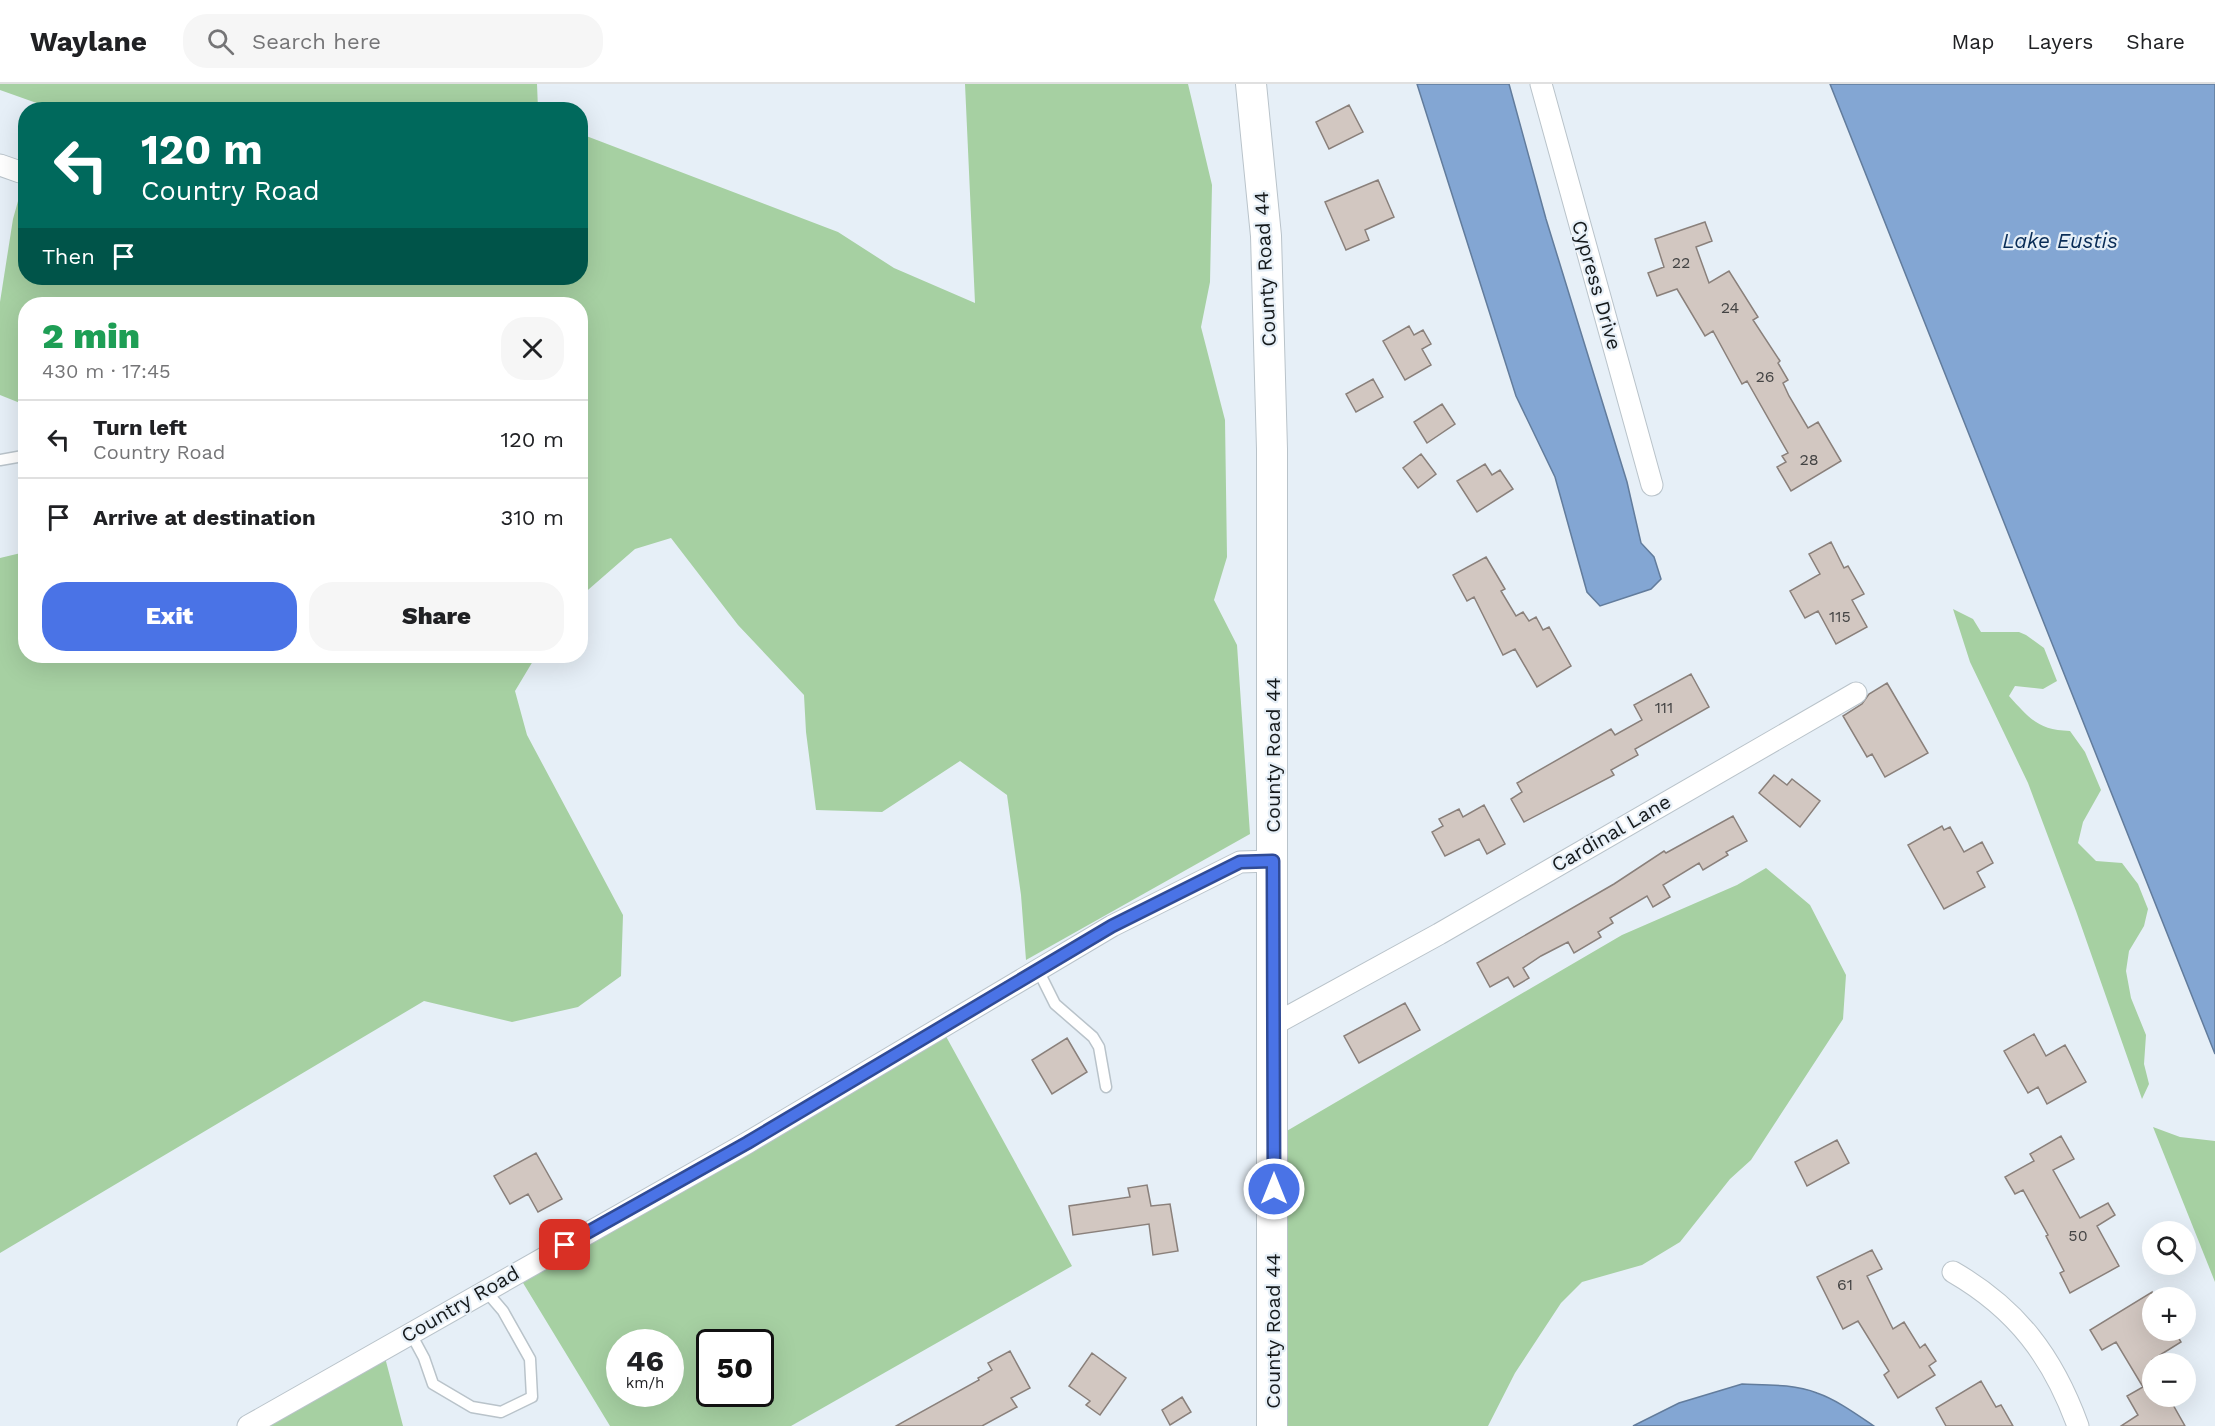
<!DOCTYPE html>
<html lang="en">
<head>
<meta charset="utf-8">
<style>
  :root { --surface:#fff; --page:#f6f6f6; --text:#202124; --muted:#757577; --line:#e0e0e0; --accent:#4a73e6 }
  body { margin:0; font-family:"Work Sans",sans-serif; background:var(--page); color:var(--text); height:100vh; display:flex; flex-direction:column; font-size:22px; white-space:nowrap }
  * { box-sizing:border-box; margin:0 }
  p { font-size:20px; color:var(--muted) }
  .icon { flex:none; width:33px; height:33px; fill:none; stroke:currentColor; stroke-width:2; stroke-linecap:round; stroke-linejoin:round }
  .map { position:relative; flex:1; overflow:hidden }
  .panel { position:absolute; left:18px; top:213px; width:570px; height:366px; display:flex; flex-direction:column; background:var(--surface); border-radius:24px; box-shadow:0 6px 24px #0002 }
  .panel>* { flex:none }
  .banner { position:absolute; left:18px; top:18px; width:570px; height:183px; border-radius:24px; box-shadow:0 6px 24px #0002; background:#00695c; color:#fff; overflow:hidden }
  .controls { position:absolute; left:2142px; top:1137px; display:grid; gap:12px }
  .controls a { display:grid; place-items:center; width:54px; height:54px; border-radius:50%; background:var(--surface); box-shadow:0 6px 24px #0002; font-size:30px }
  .speed { position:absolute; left:606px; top:1245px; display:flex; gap:12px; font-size:30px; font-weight:700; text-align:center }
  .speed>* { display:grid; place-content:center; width:78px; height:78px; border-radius:50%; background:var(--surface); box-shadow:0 6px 24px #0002; line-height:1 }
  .speed small { font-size:15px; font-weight:400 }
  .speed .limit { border:3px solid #111; border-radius:9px; background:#fff; color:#111 }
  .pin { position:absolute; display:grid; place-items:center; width:51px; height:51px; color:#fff; margin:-26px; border-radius:12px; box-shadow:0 3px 9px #0006 }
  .me { position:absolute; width:66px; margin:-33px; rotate:0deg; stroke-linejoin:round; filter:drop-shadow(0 0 4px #0008) }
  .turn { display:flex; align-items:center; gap:21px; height:126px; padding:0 24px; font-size:27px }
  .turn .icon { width:78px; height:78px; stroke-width:2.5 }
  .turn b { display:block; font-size:42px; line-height:51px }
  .then { display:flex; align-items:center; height:57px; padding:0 24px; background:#0003; gap:12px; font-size:22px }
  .round { display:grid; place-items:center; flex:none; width:63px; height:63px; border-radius:24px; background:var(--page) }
  .headline { display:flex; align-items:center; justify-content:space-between; height:102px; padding:0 24px }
  h1 { font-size:36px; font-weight:800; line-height:45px; color:#1e9e55 }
  .action { display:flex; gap:12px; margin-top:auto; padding:12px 24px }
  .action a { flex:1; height:69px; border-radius:24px; background:var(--accent); color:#fff; font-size:24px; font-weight:800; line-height:69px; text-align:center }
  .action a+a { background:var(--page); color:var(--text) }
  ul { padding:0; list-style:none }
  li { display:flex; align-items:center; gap:18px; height:78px; padding:0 24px; border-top:2px solid var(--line) }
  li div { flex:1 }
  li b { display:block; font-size:22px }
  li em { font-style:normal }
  header { display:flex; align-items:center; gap:36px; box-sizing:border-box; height:84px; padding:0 30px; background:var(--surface); border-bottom:2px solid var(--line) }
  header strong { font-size:28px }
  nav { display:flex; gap:33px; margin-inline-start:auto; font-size:21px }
  .search { width:420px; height:54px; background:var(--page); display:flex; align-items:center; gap:15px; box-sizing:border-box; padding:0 21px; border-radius:24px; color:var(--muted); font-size:22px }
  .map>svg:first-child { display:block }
  .green { fill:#a6d0a2; fill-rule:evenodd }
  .water { fill:#83a6d3; stroke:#627c9c; stroke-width:1.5 }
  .building { fill:#d2c7c1; stroke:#8a807b; stroke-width:1.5 }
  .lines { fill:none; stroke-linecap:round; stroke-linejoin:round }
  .lane-casing { stroke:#b9c3ca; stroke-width:13 }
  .street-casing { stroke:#b9c3ca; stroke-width:23 }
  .secondary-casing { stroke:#b9c3ca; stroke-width:32 }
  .lane { stroke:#fff; stroke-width:10 }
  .street { stroke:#fff; stroke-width:21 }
  .secondary { stroke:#fff; stroke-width:30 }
  .route-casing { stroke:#304b96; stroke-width:15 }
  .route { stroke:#4a73e6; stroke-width:10 }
  .labels { text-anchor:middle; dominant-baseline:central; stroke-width:4.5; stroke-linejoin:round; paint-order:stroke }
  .number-label { font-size:16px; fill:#444 }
  .street-label { font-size:20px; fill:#15191b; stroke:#e6eff7 }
  .water-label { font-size:21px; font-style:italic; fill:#092c56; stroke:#e6eff7 }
</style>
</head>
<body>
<header>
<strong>Waylane</strong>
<div class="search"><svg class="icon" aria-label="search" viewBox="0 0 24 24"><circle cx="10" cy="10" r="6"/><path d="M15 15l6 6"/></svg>Search here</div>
<nav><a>Map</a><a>Layers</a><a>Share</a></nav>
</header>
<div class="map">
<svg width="2215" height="1342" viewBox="0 0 2215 1342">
  <rect width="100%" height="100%" fill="#e6eff7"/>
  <!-- green -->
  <path class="green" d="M0 0H537L538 25 45 26V22L0 6Z
    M965 0H1188L1212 101 1210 198 1201 243 1225 336 1227 473 1214 516 1237 561 1250 750 1026 876 1021 811 1007 711 960 677 882 728 816 726 806 648 804 611 738 541 671 454 635 465 581 512 580 220H26L25 321 0 311V218L13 135 25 92 26 194H580L581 50 838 148 894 184 975 219Z
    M25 468 26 572H536L515 607 527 651 623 831 621 892 578 923 512 938 424 917 0 1169V474Z
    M1953 525 1973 535 1981 548H2019L2026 551 2044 564 2057 597 2043 605 2015 602 2009 612C2030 635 2038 646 2070 647L2085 668 2101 706 2083 738 2078 759 2096 777 2122 779 2138 800 2148 825 2144 842 2129 867 2126 887 2131 914 2146 951 2144 980 2149 1000 2142 1015 2076 827 2028 699 1970 578Z
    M1766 784 1810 821 1846 891 1843 935 1751 1076 1730 1095 1680 1158 1642 1181 1582 1198 1561 1219 1515 1289 1488 1342H1284L1285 1048 1622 851 1737 801Z
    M937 936 1072 1182 791 1342H610L517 1189ZM620 1258H670V1310H620ZM710 1258H760V1310H710Z
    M2153 1043 2180 1053 2215 1057V1198Z
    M383 1266 403 1342H254Z"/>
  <!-- water -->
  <path class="water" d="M1417 0H1509L1546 135 1627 398 1641 459 1654 473 1661 495 1651 505 1600 522 1587 508 1555 393 1516 312Z
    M1830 0H2215V970Z
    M1742 1300C1766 1301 1794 1300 1817 1309 1837 1316 1856 1330 1874 1342H1633L1679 1319Z"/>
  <!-- building -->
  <path class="building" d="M1349 21 1363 48 1329 65 1316 38Z
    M1378 96 1394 133 1365 146 1369 156 1346 166 1325 118Z
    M1705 138 1712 157 1696 163 1709 199 1729 187 1758 233 1753 236 1780 277 1778 279 1788 296 1783 299 1789 312 1808 344 1818 338 1841 377 1791 407 1777 383 1786 378 1782 372 1788 369 1747 297 1742 300 1713 247 1705 252 1677 205 1657 212 1648 189 1664 183 1655 155Z
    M1409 242 1414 251 1423 246 1431 260 1422 265 1431 281 1405 296 1383 257Z
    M1373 295 1383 313 1356 328 1346 310Z
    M1442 320 1455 340 1427 359 1414 338Z
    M1421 370 1436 390 1418 404 1403 384Z
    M1485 380 1492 391 1500 386 1513 405 1477 428 1457 397Z
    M1831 458 1844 484 1848 482 1864 510 1852 516 1867 543 1836 560 1818 527 1805 534 1790 507 1820 490 1809 470Z
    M1486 473 1505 505 1501 507 1516 532 1523 528 1529 537 1536 533 1543 546 1549 543 1571 582 1537 603 1515 565 1503 571 1474 513 1467 517 1453 491Z
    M1691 590 1709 623 1635 665 1638 671 1611 686 1614 691 1524 738 1511 715 1522 708 1517 699 1611 645 1615 651 1642 636 1634 621Z
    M1887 599 1928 669 1885 693 1872 670 1867 673 1843 632 1862 620 1869 610Z
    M1774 691 1787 701 1792 695 1820 717 1800 743 1759 709Z
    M1484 721 1505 760 1487 770 1479 755 1445 772 1432 748 1443 742 1439 735 1459 725 1463 733Z
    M1733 732 1747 757 1726 768 1728 771 1703 786 1699 779 1663 801 1670 813 1653 823 1647 812 1610 834 1613 839 1598 848 1601 853 1574 869 1568 858 1541 872 1523 884 1529 894 1514 903 1508 893 1490 903 1477 879 1614 800 1664 767 1666 769Z
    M1942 742 1944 746 1950 743 1964 768 1982 758 1993 779 1977 788 1985 803 1944 825 1908 761Z
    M1405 919 1420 946 1359 979 1344 952Z
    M2034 950 2046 972 2065 961 2086 998 2047 1020 2038 1003 2028 1009 2004 967Z
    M1067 954 1087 988 1052 1010 1032 976Z
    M2061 1052 2074 1075 2053 1086 2080 1134 2108 1119 2115 1131 2097 1142 2119 1182 2070 1209 2060 1189 2064 1187 2046 1152 2048 1151 2023 1106 2015 1110 2005 1093 2034 1077 2030 1070Z
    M1837 1056 1849 1079 1807 1102 1795 1078Z
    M536 1069 562 1115 538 1128 528 1110 510 1120 494 1092Z
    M1147 1101 1151 1122 1170 1120 1178 1167 1153 1171 1149 1140 1073 1151 1069 1122 1130 1113 1128 1104Z
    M1872 1166 1882 1185 1867 1192 1893 1245 1904 1238 1920 1264 1925 1260 1936 1277 1929 1282 1935 1291 1898 1314 1884 1291 1889 1287 1858 1237 1843 1245 1817 1193Z
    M2152 1208V1246H2174L2181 1258 2152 1276V1312H2168L2185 1342H2121L2138 1331 2127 1312 2143 1303 2116 1258 2102 1266 2090 1246Z
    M1010 1267 1030 1304 1011 1314 1017 1323 982 1342H896L979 1296 978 1294 992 1286 988 1279Z
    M1092 1269 1126 1294 1100 1331 1086 1321 1090 1317 1069 1302Z
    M1981 1297 1996 1323 2001 1321 2013 1342H1946L1936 1324Z
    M1182 1313 1191 1328 1170 1341 1162 1326Z"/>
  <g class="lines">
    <defs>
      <path id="lane" d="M0 376 23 372
        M1038 886 1055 920 1093 953 1099 963 1106 1003
        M410 1248 424 1274 433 1300 472 1323 501 1328 532 1313 530 1275 503 1227 485 1206"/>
      <path id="street" d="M1541 0 1652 401
        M0 81 20 88
        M1273 941 1439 850 1856 609
        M1953 1188C2017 1225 2053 1273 2078 1342
        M248 1342 747 1059 1112 842 1240 778 1273 777"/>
      <path id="secondary" d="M1251 0 1266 152 1272 365V1342"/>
    </defs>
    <!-- lane casing -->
    <use href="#lane" class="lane-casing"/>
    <!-- street casing -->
    <use href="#street" class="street-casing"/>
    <!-- secondary casing -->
    <use href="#secondary" class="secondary-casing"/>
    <!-- lane -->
    <use href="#lane" class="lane"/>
    <!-- street -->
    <use href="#street" class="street"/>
    <!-- secondary -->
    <use href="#secondary" class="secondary"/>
  </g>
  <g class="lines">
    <defs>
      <path id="route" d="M565 1161 747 1059 1112 842 1240 778 1273 777 1274 1105"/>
    </defs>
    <!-- route casing -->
    <use href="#route" class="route-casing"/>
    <!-- route -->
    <use href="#route" class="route"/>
  </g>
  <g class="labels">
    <!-- number labels -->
    <g class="number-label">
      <text x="1681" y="178">22</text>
      <text x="1730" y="223">24</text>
      <text x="1765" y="292">26</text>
      <text x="1809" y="375">28</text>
      <text x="1840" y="532">115</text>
      <text x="1664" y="623">111</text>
      <text x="2078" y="1151">50</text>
      <text x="1845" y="1200">61</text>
    </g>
    <!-- street labels -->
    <g class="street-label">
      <text transform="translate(1265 185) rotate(-93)">County Road 44</text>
      <text transform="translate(1597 201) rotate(74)">Cypress Drive</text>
      <text transform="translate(1273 671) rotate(-90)">County Road 44</text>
      <text transform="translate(1611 749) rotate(-30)">Cardinal Lane</text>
      <text transform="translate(460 1220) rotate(-30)">Country Road</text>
      <text transform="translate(1273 1247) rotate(-90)">County Road 44</text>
    </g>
    <!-- water labels -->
    <g class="water-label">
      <text x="2060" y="156">Lake Eustis</text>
    </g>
  </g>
</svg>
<div class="controls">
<a><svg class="icon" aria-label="search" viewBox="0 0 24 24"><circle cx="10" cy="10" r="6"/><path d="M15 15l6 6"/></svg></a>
<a>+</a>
<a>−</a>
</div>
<div class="speed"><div>46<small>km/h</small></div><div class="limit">50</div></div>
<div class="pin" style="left:565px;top:1161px;background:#d93025"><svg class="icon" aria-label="arrive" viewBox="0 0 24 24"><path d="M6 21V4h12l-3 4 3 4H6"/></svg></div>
<svg class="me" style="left:1274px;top:1105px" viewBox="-20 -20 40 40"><circle r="17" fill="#4a73e6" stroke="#fff" stroke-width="3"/><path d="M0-11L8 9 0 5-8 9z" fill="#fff"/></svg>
<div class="banner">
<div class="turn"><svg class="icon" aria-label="left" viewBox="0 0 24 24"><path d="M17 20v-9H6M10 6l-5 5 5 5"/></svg><div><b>120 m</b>Country Road</div></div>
<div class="then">Then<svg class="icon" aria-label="arrive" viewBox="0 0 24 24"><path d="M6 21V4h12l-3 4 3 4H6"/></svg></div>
</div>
<section class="panel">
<div class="headline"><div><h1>2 min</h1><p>430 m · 17:45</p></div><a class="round"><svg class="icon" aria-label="close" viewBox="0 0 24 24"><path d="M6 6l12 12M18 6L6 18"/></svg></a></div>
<ul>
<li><svg class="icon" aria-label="left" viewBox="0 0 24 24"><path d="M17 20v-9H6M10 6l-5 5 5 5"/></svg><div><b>Turn left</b><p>Country Road</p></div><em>120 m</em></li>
<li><svg class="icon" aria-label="arrive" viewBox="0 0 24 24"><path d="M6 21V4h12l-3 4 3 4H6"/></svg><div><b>Arrive at destination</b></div><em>310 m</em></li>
</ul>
<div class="action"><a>Exit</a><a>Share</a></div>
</section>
</div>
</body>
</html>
